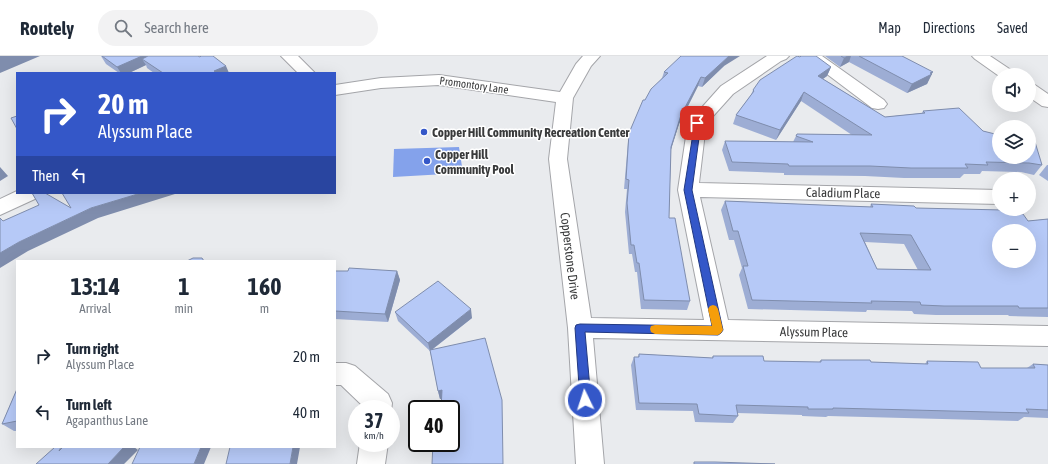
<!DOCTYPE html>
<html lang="en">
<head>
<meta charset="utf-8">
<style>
  :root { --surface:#fff; --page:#f2f2f3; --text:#1f2937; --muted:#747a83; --line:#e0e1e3 }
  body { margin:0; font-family:"Asap Condensed",sans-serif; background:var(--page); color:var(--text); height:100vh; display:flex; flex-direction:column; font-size:15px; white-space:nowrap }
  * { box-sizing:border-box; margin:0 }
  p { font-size:13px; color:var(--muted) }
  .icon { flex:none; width:22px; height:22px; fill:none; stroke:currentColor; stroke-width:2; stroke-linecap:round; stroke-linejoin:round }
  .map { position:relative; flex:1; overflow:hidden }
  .panel { position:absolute; left:16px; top:204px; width:320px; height:188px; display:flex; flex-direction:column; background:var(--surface); border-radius:0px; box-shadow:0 4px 16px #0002 }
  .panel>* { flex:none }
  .guide { position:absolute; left:16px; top:16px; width:320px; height:122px; border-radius:0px; box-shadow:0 4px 16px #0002; background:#3457c8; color:#fff; overflow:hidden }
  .tools { position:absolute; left:992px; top:12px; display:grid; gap:8px }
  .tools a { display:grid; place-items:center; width:44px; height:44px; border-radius:50%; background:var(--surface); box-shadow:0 4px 16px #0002; font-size:20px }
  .speed { position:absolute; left:348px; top:344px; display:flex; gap:8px; font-size:20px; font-weight:700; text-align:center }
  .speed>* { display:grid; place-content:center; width:52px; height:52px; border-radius:50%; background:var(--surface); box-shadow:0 4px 16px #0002; line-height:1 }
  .speed small { font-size:10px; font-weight:400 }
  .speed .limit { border:2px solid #111; border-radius:6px; background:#fff; color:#111 }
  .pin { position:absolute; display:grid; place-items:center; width:34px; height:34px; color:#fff; margin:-17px; border-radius:8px; box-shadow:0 2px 6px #0006 }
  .me { position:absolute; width:44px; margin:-22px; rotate:356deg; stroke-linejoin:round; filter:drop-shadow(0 0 3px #0008) }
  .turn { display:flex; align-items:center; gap:14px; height:84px; padding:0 16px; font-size:18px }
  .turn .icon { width:52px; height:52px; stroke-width:2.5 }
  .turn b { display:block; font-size:28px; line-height:34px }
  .then { display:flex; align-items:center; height:38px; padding:0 16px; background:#0003; gap:8px; font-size:15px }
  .eta { display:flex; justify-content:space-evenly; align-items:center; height:68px; text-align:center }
  .eta b { font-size:24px; font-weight:700; line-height:28px }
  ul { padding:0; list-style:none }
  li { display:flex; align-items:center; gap:12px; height:56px; padding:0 16px }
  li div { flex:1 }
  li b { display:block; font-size:15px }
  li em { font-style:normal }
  header { display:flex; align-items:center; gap:24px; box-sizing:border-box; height:56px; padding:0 20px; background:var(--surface); border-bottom:1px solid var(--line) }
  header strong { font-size:19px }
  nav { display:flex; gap:22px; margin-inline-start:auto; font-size:14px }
  .search { width:280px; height:36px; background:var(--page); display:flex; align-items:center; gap:10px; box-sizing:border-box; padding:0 14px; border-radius:22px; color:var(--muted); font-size:15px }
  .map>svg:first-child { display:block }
  .forest { fill:#84a2eb }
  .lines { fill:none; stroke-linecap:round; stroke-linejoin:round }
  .minor-casing { stroke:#a4a5a9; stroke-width:2 }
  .major-casing { stroke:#a4a5a9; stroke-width:2 }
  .minor { fill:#fff; fill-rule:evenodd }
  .major { fill:#fff; fill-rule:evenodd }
  .wall { fill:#9dadd4; fill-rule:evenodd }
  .shaded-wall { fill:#7f8dad }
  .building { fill:#b6c9f7; stroke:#7f8dad; fill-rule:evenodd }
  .route { fill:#3457c8; stroke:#223982 }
  .slow { fill:#f59e0b }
  .poi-dot { fill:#3457c8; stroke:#fff; stroke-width:1.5 }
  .labels { text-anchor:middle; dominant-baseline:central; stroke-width:3; stroke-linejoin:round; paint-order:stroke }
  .far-street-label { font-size:11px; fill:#393a3b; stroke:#fff }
  .poi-label { font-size:13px; font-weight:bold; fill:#393a3b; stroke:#fff; text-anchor:start }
  .street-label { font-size:13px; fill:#393a3b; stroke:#fff }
</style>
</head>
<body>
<header>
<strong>Routely</strong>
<div class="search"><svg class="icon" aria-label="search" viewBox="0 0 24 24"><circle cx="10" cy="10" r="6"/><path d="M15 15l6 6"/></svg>Search here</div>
<nav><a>Map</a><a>Directions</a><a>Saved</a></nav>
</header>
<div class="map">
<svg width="1048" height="408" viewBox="0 0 1048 408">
  <rect width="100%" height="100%" fill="#e9ebee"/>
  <!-- forest -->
  <path class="forest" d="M459 91 463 117 393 121 394 93Z"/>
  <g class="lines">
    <defs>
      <path id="minor" d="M281 0H298L315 17H298Z
        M583 0H600L591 10 573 42 567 103 591 262 704 264 678 134 688 67 721 30 767 0H789L786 3 781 5 733 38 706 68 699 127 999 134V148L700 141 728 264 1048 270V290L593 282 604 408H576L568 272 549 103 556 46 439 29 381 32 335 39V29L381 22 439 19 560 36 576 8Z
        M804 0H822L884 44 887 48 884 52 878 53 872 52 807 3Z
        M17 135V137H40L37 142 0 159V143Z
        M335 307H346L355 310 388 338 392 347 391 356V353H366L341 329H335Z
        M360 387H388L385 408H357Z"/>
      <path id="major" d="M972 0H990L1014 16 1016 19 999 20 975 3Z
        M1029 28 1035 29 1048 38V51L1042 50 1029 41Z"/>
    </defs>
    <!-- minor casing -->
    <use href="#minor" class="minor-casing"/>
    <!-- major casing -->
    <use href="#major" class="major-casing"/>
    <!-- minor -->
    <use href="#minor" class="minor"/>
    <!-- major -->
    <use href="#major" class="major"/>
  </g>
  <!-- wall -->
  <path class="wall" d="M101 0H198L229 17H154L147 12 146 9 129 17H119L106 8Z
    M825 0H902L931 18 927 28 907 37 849 6 840 11Z
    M724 10 702 31 698 30 679 68 671 93 669 162 690 245 687 254 641 253 637 216H635L632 198H629L625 156 627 133H624L628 86 629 77 645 44 662 22 664 16Z
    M831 11 827 20 823 23 885 61 922 57 923 55 983 75 1042 109 1034 119 1021 116 982 115 980 118H964L960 122H904L865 120 784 119V117L729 115 722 94 725 85 793 86 797 78 852 79 801 45 776 84 733 68 736 59 751 39 753 34Z
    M1047 109H1048V125L1039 119Z
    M725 145 846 150 870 151 871 148 916 152 1005 157 1028 165 1048 163V261L1009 260 1008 259H936L914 258 912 255 867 254 866 256 748 253 739 219 742 212 734 184H729L721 154ZM865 186 904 188 918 214 877 213Z
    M335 215H397L400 224 388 266 335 263Z
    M395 256 472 262 433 293 502 344V352L451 387 442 342 440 343 438 335 430 295 398 265Z
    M639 298 712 302 713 300 764 305 819 306 821 304 871 306 925 308 927 305 981 312H1027L1033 308 1048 309V362L1024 361 1018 365 828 360 826 361 802 360V359L737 357 738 360 733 367 695 366 693 355 636 354 631 309 634 301H638Z
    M17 333V375H14L2 368Z"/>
  <!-- shaded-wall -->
  <path class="shaded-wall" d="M0 0H40L0 17Z
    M142 0H155L142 3 146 9 129 17H121L117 11Z
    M729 0H740L724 10 702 31 705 22Z
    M848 0H851L849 6 840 11 844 2Z
    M226 10 229 17H215L214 15Z
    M831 11 827 20 814 29 818 20Z
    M933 16 931 19 932 18 927 28 907 37 912 28Z
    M701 21 698 30 679 68 669 100 671 91 681 59Z
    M804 36 801 45 776 84 780 74Z
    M0 111 8 120 0 125Z
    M141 137H174L175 138 98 162 28 195 0 212V197L19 186 91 152Z
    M397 215 400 224 388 266 385 258Z
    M471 253 472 262 430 295 428 287Z
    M442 334 444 342 440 343 438 335Z
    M124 391H134L138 394 124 408H108Z
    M201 391H211L204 408H194Z
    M293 391H300L297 408H290Z"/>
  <!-- building -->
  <path class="building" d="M102 0H142L117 11Z
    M148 0H198L200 1 201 0H213L226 10 214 15 217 17H163L142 3Z
    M681 0H729L705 22 701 21 681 59 671 91 669 162H675L690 245 644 244 639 207H637L634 189H631L627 147 629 124 626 123 629 77 643 44H645L651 33 668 17 664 16Z
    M797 0 800 1 801 0H816L831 11 818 20 885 61 925 57 923 55 959 52 983 75 999 79V101H1029V85L1035 86 1042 109 1029 107 986 106 988 109 965 108 968 112H911L870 110H789L788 108 732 106 725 85 813 86 796 80 797 78 872 79 804 36 780 74 736 59 754 35 753 34 760 24Z
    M841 0H848L844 2Z
    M859 0H902L933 16 930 17 932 18 912 28Z
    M17 60V73L11 62Z
    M32 137H45L71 152 62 137H141L91 152 19 186 0 197V162L3 165 39 149Z
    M725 145 846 150 873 151 871 148 914 150 916 152 1003 154 1005 157 1023 158 1028 165 1048 163V252H1019L1018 250H944L921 249 920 246 871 245 872 247 752 244 743 210H748L738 175H733ZM999 175H1029V205H999ZM860 177 911 179 931 214 877 213Z
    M193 202H202L204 205H187Z
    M349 212 397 215 385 258 335 255V215H348Z
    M438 225 471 253 428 287 395 256Z
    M485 282 502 344 503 408H432L433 387H451V353H441L442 334 438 335 430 294Z
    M639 298 713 302V300H763L764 305 821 306V304H870L871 306 928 308 927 305 978 306 981 312H1035L1033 308 1048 309V354L1026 353 1029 357 833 352V353H808V351L736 349 738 360 699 358 697 348 639 347 634 301H639Z
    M17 333V365L2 368Z
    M55 391H61L59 395 63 391H124L108 408H36Z
    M140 391H201L194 408H132Z
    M230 391H293L290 408H226Z
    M694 406H715L775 408H694Z"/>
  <!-- route -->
  <path class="route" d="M695 65H697L701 67 692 134 723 274 721 277 718 279 585 276 591 344 589 348 585 349 582 348 580 344 575 272 576 269 580 268 712 270 684 134Z"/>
  <!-- slow -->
  <path class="slow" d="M713 249 716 250 718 253 723 274 721 277 718 279 655 278 651 276 650 273 651 270 655 269 712 270 708 253 710 250Z"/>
  <!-- markers -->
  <g class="poi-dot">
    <circle cx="424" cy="76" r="4"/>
    <circle cx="427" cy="105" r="4"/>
  </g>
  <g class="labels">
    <!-- far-street labels -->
    <g class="far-street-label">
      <text transform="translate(474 29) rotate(8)">Promontory Lane</text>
    </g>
    <!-- poi labels -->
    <g class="poi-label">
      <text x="432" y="76">Copper Hill Community Recreation Center</text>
      <text x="435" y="98">Copper Hill<tspan x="435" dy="15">Community Pool</tspan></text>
    </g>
    <!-- street labels -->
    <g class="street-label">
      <text transform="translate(843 137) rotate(1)">Caladium Place</text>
      <text transform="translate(570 200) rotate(83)">Copperstone Drive</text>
      <text transform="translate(814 276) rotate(1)">Alyssum Place</text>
    </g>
  </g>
</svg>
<div class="tools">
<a><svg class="icon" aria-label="sound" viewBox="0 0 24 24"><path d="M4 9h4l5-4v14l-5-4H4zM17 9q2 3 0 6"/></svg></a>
<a><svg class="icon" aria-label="layers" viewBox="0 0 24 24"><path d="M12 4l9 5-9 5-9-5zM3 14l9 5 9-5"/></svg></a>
<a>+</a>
<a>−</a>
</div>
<div class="speed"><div>37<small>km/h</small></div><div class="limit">40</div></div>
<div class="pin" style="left:697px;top:67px;background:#d93025"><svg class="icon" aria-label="arrive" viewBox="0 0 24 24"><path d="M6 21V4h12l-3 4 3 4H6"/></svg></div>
<svg class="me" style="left:585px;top:344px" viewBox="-20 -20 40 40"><circle r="17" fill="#3457c8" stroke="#fff" stroke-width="3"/><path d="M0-11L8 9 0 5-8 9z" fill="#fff"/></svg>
<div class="guide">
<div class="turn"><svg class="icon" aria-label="right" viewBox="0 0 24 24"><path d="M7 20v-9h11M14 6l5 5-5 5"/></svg><div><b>20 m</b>Alyssum Place</div></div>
<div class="then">Then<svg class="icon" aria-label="left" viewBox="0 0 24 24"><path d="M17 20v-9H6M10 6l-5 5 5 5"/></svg></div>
</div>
<section class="panel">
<div class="eta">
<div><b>13:14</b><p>Arrival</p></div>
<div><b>1</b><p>min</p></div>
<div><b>160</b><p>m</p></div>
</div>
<ul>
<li><svg class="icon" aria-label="right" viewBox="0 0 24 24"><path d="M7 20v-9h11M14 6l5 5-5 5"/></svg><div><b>Turn right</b><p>Alyssum Place</p></div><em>20 m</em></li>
<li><svg class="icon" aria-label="left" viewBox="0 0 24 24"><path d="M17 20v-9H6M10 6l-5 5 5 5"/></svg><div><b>Turn left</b><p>Agapanthus Lane</p></div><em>40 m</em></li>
</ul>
</section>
</div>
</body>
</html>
